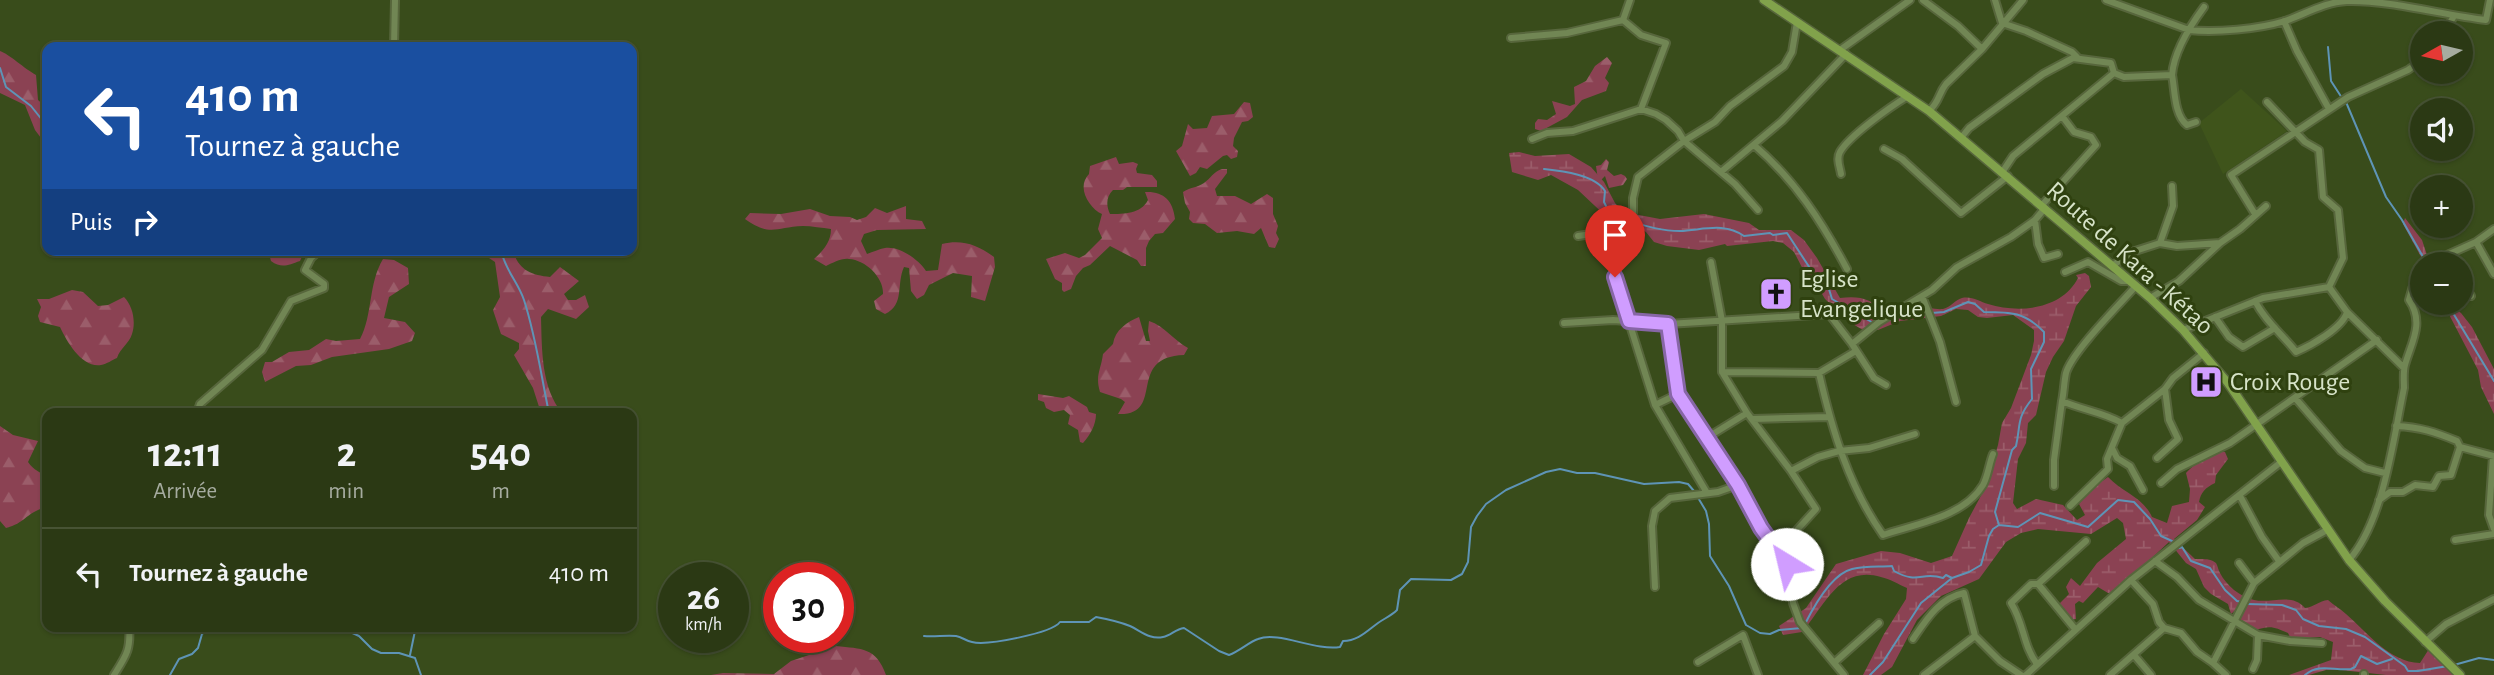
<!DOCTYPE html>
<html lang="fr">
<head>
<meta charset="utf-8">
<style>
  :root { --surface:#2b3914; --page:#33401d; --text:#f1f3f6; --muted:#a6aca0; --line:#475334 }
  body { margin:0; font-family:"Alegreya Sans",sans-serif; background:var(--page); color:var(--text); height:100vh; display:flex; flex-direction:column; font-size:26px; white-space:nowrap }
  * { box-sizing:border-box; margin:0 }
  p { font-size:23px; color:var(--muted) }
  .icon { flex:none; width:38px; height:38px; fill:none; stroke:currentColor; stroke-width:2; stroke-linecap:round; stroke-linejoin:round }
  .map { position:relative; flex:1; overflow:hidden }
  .sheet { position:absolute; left:42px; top:408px; width:595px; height:224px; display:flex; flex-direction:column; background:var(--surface); border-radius:14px; box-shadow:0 2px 5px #0004,0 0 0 2px var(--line) }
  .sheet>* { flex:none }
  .banner { position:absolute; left:42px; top:42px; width:595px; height:214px; border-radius:14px; box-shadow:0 2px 5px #0004,0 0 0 2px var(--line); background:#1a4fa0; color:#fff; overflow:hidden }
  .needle { width:46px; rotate:262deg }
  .controls { position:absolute; left:2410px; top:21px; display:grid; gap:14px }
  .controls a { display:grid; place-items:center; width:63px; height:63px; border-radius:50%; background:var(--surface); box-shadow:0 2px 5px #0004,0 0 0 2px var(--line); font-size:35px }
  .speed { position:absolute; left:658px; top:562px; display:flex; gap:14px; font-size:35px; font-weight:700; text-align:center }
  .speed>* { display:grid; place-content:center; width:91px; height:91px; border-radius:50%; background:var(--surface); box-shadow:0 2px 5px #0004,0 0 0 2px var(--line); line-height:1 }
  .speed small { font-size:18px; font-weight:400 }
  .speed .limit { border:10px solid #d22; background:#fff; color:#111 }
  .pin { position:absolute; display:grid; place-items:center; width:60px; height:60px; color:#fff; margin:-72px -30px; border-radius:50% 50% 50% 0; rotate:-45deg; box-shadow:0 0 7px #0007 }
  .pin .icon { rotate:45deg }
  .me { position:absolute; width:77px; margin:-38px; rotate:324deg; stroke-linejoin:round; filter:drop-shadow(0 0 5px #0008) }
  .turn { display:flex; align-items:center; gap:24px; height:147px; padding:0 28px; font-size:32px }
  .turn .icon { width:91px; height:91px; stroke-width:2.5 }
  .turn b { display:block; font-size:49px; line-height:60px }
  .then { display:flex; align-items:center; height:66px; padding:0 28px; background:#0003; gap:14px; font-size:26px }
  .eta { display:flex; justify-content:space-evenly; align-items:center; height:119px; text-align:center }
  .eta b { font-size:42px; font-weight:600; line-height:49px }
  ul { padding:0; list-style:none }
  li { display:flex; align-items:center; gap:21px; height:91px; padding:0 28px; border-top:2px solid var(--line) }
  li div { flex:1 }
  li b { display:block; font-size:26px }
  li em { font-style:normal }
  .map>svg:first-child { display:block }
  .built { fill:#3f541b }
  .forest { fill:url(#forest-firs) }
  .wetland { fill:url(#wetland-marsh) }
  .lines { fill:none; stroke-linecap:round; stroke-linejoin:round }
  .stream { stroke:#5e94b6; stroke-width:2 }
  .minor-casing { stroke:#57663c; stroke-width:10 }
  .major-casing { stroke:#57663c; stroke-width:11 }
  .minor { stroke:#718654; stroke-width:6 }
  .major { stroke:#81a24b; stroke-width:8 }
  .route-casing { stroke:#8766a6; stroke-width:18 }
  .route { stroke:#d09dff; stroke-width:12 }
  .labels { text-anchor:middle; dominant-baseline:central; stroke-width:6; stroke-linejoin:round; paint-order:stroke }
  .street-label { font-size:26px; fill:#d7e3c8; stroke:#2f410f }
  .poi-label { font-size:26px; fill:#d7e3c8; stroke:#2f410f; text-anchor:start }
</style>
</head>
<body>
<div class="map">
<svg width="2494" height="675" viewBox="0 0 2494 675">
  <defs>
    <pattern id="forest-firs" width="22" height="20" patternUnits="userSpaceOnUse" patternTransform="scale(1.75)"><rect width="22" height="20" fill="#8b4253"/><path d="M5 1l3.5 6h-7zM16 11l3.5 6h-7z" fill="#9b5d6a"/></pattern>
    <pattern id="wetland-marsh" width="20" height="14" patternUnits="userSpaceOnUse" patternTransform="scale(1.75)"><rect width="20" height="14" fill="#8b4253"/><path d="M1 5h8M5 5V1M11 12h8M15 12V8" fill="none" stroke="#9b5d6a"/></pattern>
  </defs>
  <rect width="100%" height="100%" fill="#394c1b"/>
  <!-- built -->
  <path class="built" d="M2241 89 2287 131 2223 174 2199 123Z"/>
  <!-- forest -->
  <path class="forest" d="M0 51C9 54 25 69 36 75L38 100 47 108V146L35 130 25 105 0 93Z
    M1607 57 1612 63 1605 78 1609 83 1606 91 1582 100 1567 117 1541 131 1535 129V123L1538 119 1547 120 1556 114 1552 101 1570 106 1575 104 1574 87 1586 81 1595 66Z
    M1244 102 1250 103 1253 117 1248 121 1242 122 1234 138 1233 146 1238 151 1237 157 1231 159 1227 155 1223 156 1207 169 1200 167 1196 173 1190 176 1176 151 1182 146 1188 124 1193 129 1207 128 1212 116 1234 114Z
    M1116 157 1119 164 1133 162 1138 164 1136 169 1137 173 1152 175 1157 181V187H1127L1123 190H1113C1106 197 1106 205 1110 214 1124 214 1141 214 1148 200L1145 192C1163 191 1173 200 1175 219L1163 233 1155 234 1149 241 1146 248V266H1141L1137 260 1110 246 1090 265 1083 268 1076 276 1071 289 1064 292 1062 290V283L1055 279 1046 259 1065 253 1079 258 1085 255 1102 238 1098 229 1102 214C1089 208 1076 187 1089 174L1090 166Z
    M1606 159 1609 162 1607 170 1614 176 1621 174 1625 176 1627 179 1623 185 1609 188 1605 176 1600 181 1598 180 1596 166 1601 165Z
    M1222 169H1227V173L1215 189 1217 196H1235L1251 204 1267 194 1273 198V214L1278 226 1276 233 1279 239 1275 248 1269 247 1261 228 1254 234 1237 231 1217 233 1205 224 1193 223 1189 219 1190 212 1185 203 1183 192C1190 187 1197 188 1204 183 1211 178 1213 172 1222 169Z
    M906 206V219L922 221 926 229 877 230 864 234 861 241 867 254C873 252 879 249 885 248 900 246 919 260 926 271L938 270 942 244C962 239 978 245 994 257L995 267 985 301 971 297 972 276 953 273 929 285 924 295 917 299 911 291 909 268 904 267C896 284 905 305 885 314L876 309 874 301 883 294C884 278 866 260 849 259 841 258 833 263 826 266L814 259C823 251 831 242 831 229 822 228 812 226 803 226 775 227 771 237 745 219L750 213 781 214 810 209 830 216 850 217 857 220 866 217 875 208 887 213Z
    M268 250H305L300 261C288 265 282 269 271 261Z
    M477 250H513C518 270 531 275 550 277L560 267 579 281 564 294 568 300H576L585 295 589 307 576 319 548 309 541 317C542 350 541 387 562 413H541L533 388 514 355 519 349V343L501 334 493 310 500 297 495 262Z
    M383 259 394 260 408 268 409 284 389 297 384 318 405 322 415 333 412 341 389 349 332 357 311 365 296 366 265 382 262 372 265 362H272L289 352 309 350 326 339 336 341 360 339C373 315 368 284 383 259Z
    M72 290 83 292 98 306 108 305 124 297C133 306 136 322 132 334 129 344 120 348 117 358 112 360 107 364 101 365 82 368 67 342 60 327L40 322 38 316 41 307 37 299H49Z
    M1139 317 1146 341H1150L1148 331 1149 321C1165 326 1173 340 1188 348L1184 355C1125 357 1167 416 1118 414L1125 402 1121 399 1100 392C1095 375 1101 370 1103 354L1113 344C1115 330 1127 322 1139 317Z
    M1038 394 1063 398 1069 396 1087 407 1089 412 1096 414C1096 425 1090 435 1083 443L1080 442 1078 430 1068 424 1070 415 1064 410 1054 412 1046 408 1044 402 1038 400Z
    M0 426 13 435 38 441 28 462C34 471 40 471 47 478V507C26 512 26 523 6 528L0 521Z
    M836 646C862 649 876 647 886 675H711L723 673 774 674 791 661Z"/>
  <!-- wetland -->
  <path class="wetland" d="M1519 152 1535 156 1569 154 1591 167 1604 182 1615 203 1623 212 1660 219 1704 214 1749 223 1759 230H1791L1804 240 1817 258 1840 298C1860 296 1871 298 1885 314 1895 312 1907 307 1916 307 1925 306 1934 310 1943 309 1951 307 1955 300 1962 298 1972 296 1980 302 1988 304 2020 314 2062 309 2078 278L2076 275 2085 273 2089 276 2091 287 2076 306 2064 341 2053 357 2046 372 2036 415 2028 423 2026 443 2018 459 2013 503 2017 509 2036 499 2063 505 2077 520 2085 515 2079 504 2091 489 2108 477C2122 492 2143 497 2152 517L2167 523 2172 506 2189 502 2190 489 2186 473C2196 464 2210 449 2225 452L2228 459 2216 475 2215 483C2205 488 2201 492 2199 502L2205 507 2197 520 2174 539 2195 559C2201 559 2211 558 2216 563 2218 566 2218 570 2220 573 2226 585 2240 597 2254 600 2272 604 2291 592 2305 608 2314 607 2319 601 2328 600 2333 605 2341 609 2346 614 2368 633 2389 662 2420 663L2429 649 2455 675H2386L2341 670H2326L2309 675H2289L2331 660 2333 642 2320 637 2291 639 2288 633C2275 627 2270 625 2256 630L2240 619 2244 608 2239 607 2231 614 2228 604 2211 594 2204 587 2196 569 2186 563 2169 542 2115 592 2108 593 2098 587 2083 603 2079 601 2075 604 2076 619 2070 620 2058 605 2069 594 2066 587 2071 578 2080 586 2097 563 2126 539 2123 523 2117 518 2091 534 2038 529 2021 533 2006 542 1979 579 1941 596 1917 620 1892 667 1881 675H1863L1884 634 1906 599 1907 588C1898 584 1890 579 1881 577 1839 565 1825 606 1802 632L1783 635 1779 626 1806 608 1836 564 1881 551 1900 553 1931 563 1952 556 1969 518 1984 490 1998 445 2002 423 2011 408 2031 355 2034 341V330L2013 315 1987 318 1978 317 1968 310 1956 309 1941 316 1900 321 1878 330H1863L1851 323 1825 299 1818 287 1808 279 1794 252 1783 243 1773 241 1727 246 1725 244 1699 250 1667 246 1654 242 1646 232 1633 224 1611 221 1578 190 1551 175 1538 180 1512 172 1509 153Z
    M2405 218 2422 240 2430 264H2425L2403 224Z
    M2443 303H2449L2461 313 2472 327 2494 369V414L2481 387 2478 370Z"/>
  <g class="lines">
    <!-- stream -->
    <path class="stream" d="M2328 47 2331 81 2342 98
      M0 68 6 87 31 106 47 126
      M2346 102 2386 197 2402 220 2426 262
      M1544 169C1563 171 1595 175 1605 191L1604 202 1609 212 1626 218
      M1631 220C1643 227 1666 231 1680 231 1703 230 1724 222 1744 236L1770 233 1773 235 1787 233 1817 279H1822L1828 286 1832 299 1875 324
      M501 250C505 270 518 282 524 300 536 337 541 375 549 413
      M2447 303 2494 381
      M1889 320 1907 315 1944 312 1968 302 1975 304 1984 312C2011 312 2025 312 2044 332V342L2031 369 2032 399C2016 419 2021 424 2016 446L2012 450 1995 512 1999 525
      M1697 496 1706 511 1709 524 1710 556 1729 586 1746 625 1760 633 1770 634 1779 630 1802 628
      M2247 604 2282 605 2296 610 2303 619 2319 626 2346 629 2365 637 2405 666 2408 671H2418L2448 666
      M1805 624C1814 606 1832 574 1852 569 1866 566 1878 567 1892 566L1894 571C1919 585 1921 571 1943 578L1946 575 1952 578
      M337 626 359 636 372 649 381 653H399L415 658 421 675
      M924 636C934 637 946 635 956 636 962 637 966 641 972 642 987 646 1052 633 1060 622H1089L1096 617C1107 619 1120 622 1130 626 1141 631 1150 640 1163 637 1171 636 1175 629 1184 628L1219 651 1229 655C1240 651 1249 642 1258 639 1279 631 1314 651 1340 647L1343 641C1358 641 1367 631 1378 623 1385 618 1391 616 1397 610L1400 590 1411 579 1451 580 1462 574 1468 562 1471 527 1477 516 1486 504 1506 490 1546 472 1560 469 1577 473H1595L1644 484 1679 482 1688 484 1694 491
      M410 655 416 626
      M2454 665 2479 658 2494 660
      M170 675 179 659 192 654 198 648 202 634 207 631 225 630 234 626
      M1870 675 1883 662 1921 603 1952 578 1969 572 1981 565 1989 536 1993 529 1999 525 2018 527 2040 513 2088 527 2118 500 2134 502 2150 519 2161 536 2172 541 2179 548 2182 547 2191 561 2210 568 2225 590 2237 601 2242 602
      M2305 675C2319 663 2334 671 2351 669L2355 667 2361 656 2377 664 2392 659"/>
    <defs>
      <path id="minor" d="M1923 0 1958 26 1982 49
        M1995 0 2002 23 2026 31 2072 52 2077 57
        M2106 0 2189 30C2215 33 2259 29 2285 21 2305 14 2325 2 2347 1 2391 0 2442 15 2486 20L2490 0
        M1623 20 1641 35 1666 43 1641 109
        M1623 20 1630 0
        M2284 21 2297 51 2329 109
        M2444 33 2454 16
        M1511 38 1567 33 1623 20
        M394 47 395 0
        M1840 50 1910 0
        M2172 75C2175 90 2174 115 2187 125L2196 122
        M2267 102 2305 142 2319 150 2323 197 2338 210 2343 258 2329 287
        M1929 111C1940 101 1938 94 1946 84L1982 49 2023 0
        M1961 138 1969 128 2043 74 2073 58 2111 63 2114 73
        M1532 139 1547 133 1573 131 1641 109 1656 114 1666 120 1678 131 1684 141 1735 184 1758 210
        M1754 145C1795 180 1822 222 1847 269
        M1884 149 1902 159 1961 213 2008 176
        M1722 171 1782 121 1846 54
        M2003 171 2013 156 2114 73 2124 77 2172 75C2174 51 2190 26 2204 7
        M1841 174C1840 167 1836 159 1840 152 1849 136 1890 107 1908 96
        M2042 205 2096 145 2091 137 2074 132 2062 116
        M2255 214 2231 175 2348 97 2408 70 2422 60
        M2035 220 2038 244 2044 258 2058 254
        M1578 236 1605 232 1627 223 1633 213V198L1638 177 1684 141 1715 122 1730 106 1784 66 1792 52 1797 22
        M2476 242 2494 274
        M2160 243 2173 206 2172 186
        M1711 262 1722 321V372L1747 413 1791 471 1816 509 1778 551
        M2427 264 2476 242 2494 229
        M2112 266 2132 252 2160 243 2177 246 2220 243 2240 229 2266 206
        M2065 272 2088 262 2121 281H2128
        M2460 275 2471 296
        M1615 277 1655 405 1707 493
        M2329 287 2347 312 2404 368
        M1922 296 1940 342 1956 402
        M2150 298 2179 281 2220 243
        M2255 301C2265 321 2282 334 2296 352 2310 346 2343 328 2347 312
        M2215 317 2229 337 2243 347 2275 328
        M1564 323 1613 320 1668 324 1829 314 1852 344 1874 378 1886 385
        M1668 324 1678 394 1738 485 1761 528 1787 564 1790 573 1793 603 1800 622 1844 675
        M2183 330 2263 298 2329 287
        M1852 344 1879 322 1932 290 1957 267 2011 237 2035 220 2045 208
        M1722 372 1819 373 1856 351
        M1819 373C1832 430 1849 487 1883 535 1915 524 1964 517 1983 485 1988 476 1989 464 1993 454
        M2296 399 2341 451 2365 468 2385 473
        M2062 401C2064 392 2064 382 2066 373 2072 352 2119 305 2135 287
        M1655 405 1678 394
        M197 413 200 404 262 350 291 301 324 288V284L305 270 311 258 320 250
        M1753 419 1829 417
        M2396 426C2420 427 2435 432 2457 441L2460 447
        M1708 437 1747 413
        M2112 448 2117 458 2130 466 2143 490
        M2493 456 2489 515 2494 529
        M2157 458 2178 439 2169 420 2165 389
        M1791 471 1818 457 1839 451 1869 448 1915 434
        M2161 483 2177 469 2230 443 2377 340
        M2054 486V460L2062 401C2082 410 2103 412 2122 423
        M2240 496 2262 537 2279 561
        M2379 500 2390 492H2403L2415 485 2433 487 2439 476 2451 475 2460 447 2494 456
        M2070 506 2108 469 2107 459 2122 423 2165 389 2173 378 2204 353
        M2455 540 2494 534
        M2349 560C2384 520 2393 440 2404 388 2404 381 2403 372 2405 365 2411 343 2425 323 2409 300L2418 268 2422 266
        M2155 561 2177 577 2199 600 2258 635 2257 660 2253 669
        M2239 563 2254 583
        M2131 580 2153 604 2159 622 2164 628
        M2038 584 2086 541
        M1655 587 1652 526 1655 511 1670 498 1718 492 1738 485
        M2258 635 2290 641 2322 643
        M1913 639C1926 620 1939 598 1964 593L1975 636 2000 661 2021 675
        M2425 642 2446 624 2494 599
        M2134 655 2151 675
        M1698 662 1743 635 1758 675
        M1835 662 1879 623
        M2213 663 2226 675
        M2037 664C2023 646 2024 623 2011 603L2031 584H2038L2075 629
        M114 675C126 656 131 650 129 626
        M1924 675 1975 636
        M2026 675 2131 580 2281 462
        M2110 675 2164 628 2181 633 2197 652 2213 663 2254 583 2303 543 2327 530
        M2364 675V674"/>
      <path id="major" d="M1764 0 1929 111 2150 298 2183 330 2228 383 2349 560 2385 601 2460 675"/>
    </defs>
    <!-- minor casing -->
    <use href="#minor" class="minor-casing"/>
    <!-- major casing -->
    <use href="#major" class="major-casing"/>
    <!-- minor -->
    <use href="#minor" class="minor"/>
    <!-- major -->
    <use href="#major" class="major"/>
  </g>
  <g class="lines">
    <defs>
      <path id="route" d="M1615 277 1629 321 1668 324 1678 394 1738 485 1761 528 1787 564"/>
    </defs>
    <!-- route casing -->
    <use href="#route" class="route-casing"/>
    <!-- route -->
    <use href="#route" class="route"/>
  </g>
  <!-- icons -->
  <defs>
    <symbol id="church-square" viewBox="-11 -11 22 22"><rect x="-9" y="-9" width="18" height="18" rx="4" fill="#d09dff" stroke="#2f410f"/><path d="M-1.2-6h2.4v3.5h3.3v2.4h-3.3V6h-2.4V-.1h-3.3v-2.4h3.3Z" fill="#111"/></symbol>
    <symbol id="hospital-square" viewBox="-11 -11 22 22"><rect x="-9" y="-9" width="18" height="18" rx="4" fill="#d09dff" stroke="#2f410f"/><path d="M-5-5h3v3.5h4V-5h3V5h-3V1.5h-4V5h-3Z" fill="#111"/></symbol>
  </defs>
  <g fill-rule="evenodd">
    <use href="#church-square" x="1757" y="275" width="38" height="38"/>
    <use href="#hospital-square" x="2187" y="363" width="38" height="38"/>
  </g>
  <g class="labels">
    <!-- street labels -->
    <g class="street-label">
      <text transform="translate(2130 258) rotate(42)">Route de Kara - Kétao</text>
    </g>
    <!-- poi labels -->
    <g class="poi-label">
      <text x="1800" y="279">Eglise<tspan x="1800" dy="30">Evangelique</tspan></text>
      <text x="2230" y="382">Croix Rouge</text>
    </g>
  </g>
</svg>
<div class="controls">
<a><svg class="needle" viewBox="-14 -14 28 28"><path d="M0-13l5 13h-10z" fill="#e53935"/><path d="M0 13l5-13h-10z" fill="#a6aca0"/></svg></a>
<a><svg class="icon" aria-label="sound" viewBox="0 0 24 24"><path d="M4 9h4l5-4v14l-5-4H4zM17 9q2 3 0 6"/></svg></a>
<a>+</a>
<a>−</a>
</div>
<div class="speed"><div>26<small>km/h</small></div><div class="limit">30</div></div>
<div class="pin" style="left:1615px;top:277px;background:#d93025"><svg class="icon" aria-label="arrive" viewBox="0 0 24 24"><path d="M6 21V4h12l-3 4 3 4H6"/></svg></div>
<svg class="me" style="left:1787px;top:564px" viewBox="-20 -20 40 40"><circle r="19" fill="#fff"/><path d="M0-13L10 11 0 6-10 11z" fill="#d09dff"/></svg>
<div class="banner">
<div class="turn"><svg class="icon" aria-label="left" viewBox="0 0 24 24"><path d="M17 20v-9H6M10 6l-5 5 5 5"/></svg><div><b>410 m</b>Tournez à gauche</div></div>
<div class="then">Puis<svg class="icon" aria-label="right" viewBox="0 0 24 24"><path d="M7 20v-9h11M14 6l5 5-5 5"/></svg></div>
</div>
<section class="sheet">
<div class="eta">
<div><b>12:11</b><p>Arrivée</p></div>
<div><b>2</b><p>min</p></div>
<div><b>540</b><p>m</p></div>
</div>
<ul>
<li><svg class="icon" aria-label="left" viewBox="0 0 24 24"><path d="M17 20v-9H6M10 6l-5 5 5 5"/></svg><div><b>Tournez à gauche</b></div><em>410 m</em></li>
</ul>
</section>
</div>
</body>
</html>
